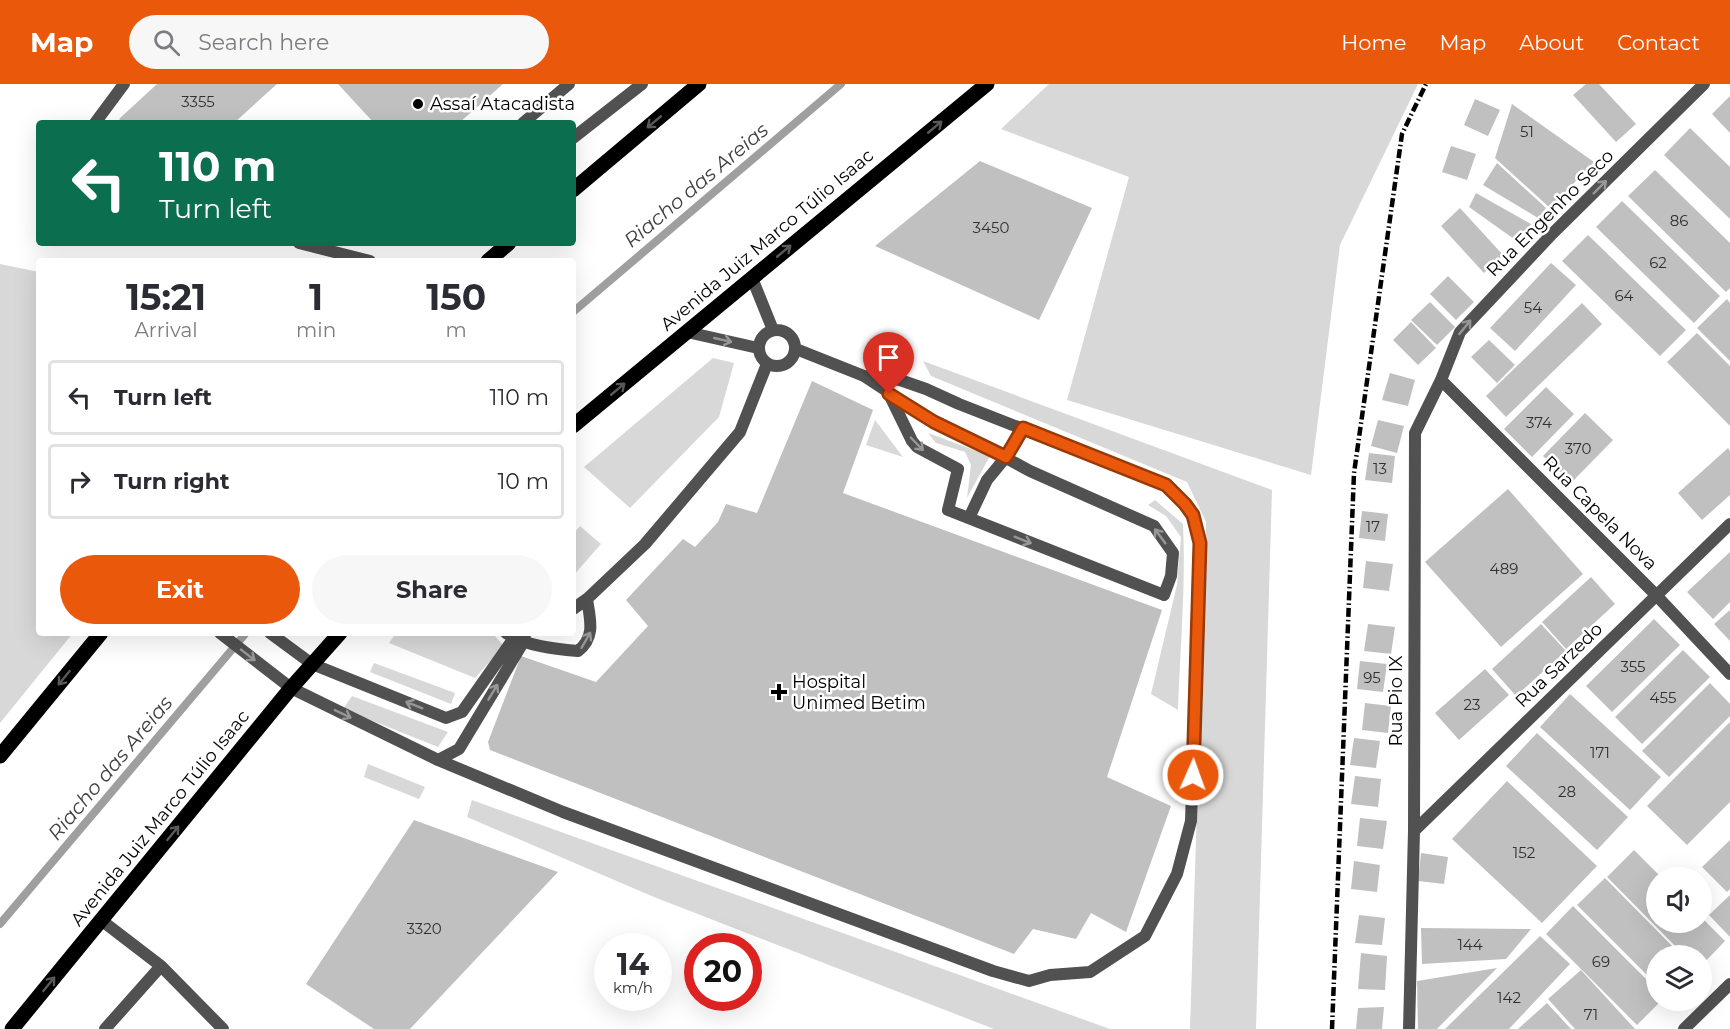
<!DOCTYPE html>
<html lang="en">
<head>
<meta charset="utf-8">
<style>
  :root { --surface:#fff; --page:#f7f7f7; --text:#2b2b33; --muted:#7c7c81; --line:#e1e1e2; --accent:#ea580c }
  body { margin:0; font-family:Montserrat,sans-serif; background:var(--page); color:var(--text); height:100vh; display:flex; flex-direction:column; font-size:22px; white-space:nowrap }
  * { box-sizing:border-box; margin:0 }
  p { font-size:20px; color:var(--muted) }
  .icon { flex:none; width:33px; height:33px; fill:none; stroke:currentColor; stroke-width:2; stroke-linecap:round; stroke-linejoin:round }
  .map { position:relative; flex:1; overflow:hidden }
  .details { position:absolute; left:36px; top:174px; width:540px; height:378px; display:flex; flex-direction:column; background:var(--surface); border-radius:6px; box-shadow:0 6px 24px #0002 }
  .details>* { flex:none }
  .top-card { position:absolute; left:36px; top:36px; width:540px; height:126px; border-radius:6px; box-shadow:0 6px 24px #0002; background:#0b6e4f; color:#fff; overflow:hidden }
  .tools { position:absolute; left:1646px; top:783px; display:grid; gap:12px }
  .tools a { display:grid; place-items:center; width:66px; height:66px; border-radius:50%; background:var(--surface); box-shadow:0 6px 24px #0002; font-size:30px }
  .speed { position:absolute; left:594px; top:849px; display:flex; gap:12px; font-size:30px; font-weight:700; text-align:center }
  .speed>* { display:grid; place-content:center; width:78px; height:78px; border-radius:50%; background:var(--surface); box-shadow:0 6px 24px #0002; line-height:1 }
  .speed small { font-size:15px; font-weight:400 }
  .speed .limit { border:9px solid #d22; background:#fff; color:#111 }
  .pin { position:absolute; display:grid; place-items:center; width:51px; height:51px; color:#fff; margin:-62px -26px; border-radius:50% 50% 50% 0; rotate:-45deg; box-shadow:0 0 6px #0007 }
  .pin .icon { rotate:45deg }
  .me { position:absolute; width:66px; margin:-33px; rotate:2deg; stroke-linejoin:round; filter:drop-shadow(0 0 4px #0008) }
  .turn { display:flex; align-items:center; gap:21px; height:126px; padding:0 24px; font-size:27px }
  .turn .icon { width:78px; height:78px; stroke-width:2.5 }
  .turn b { display:block; font-size:42px; line-height:51px }
  .eta { display:flex; justify-content:space-evenly; align-items:center; height:102px; text-align:center }
  .eta b { font-size:36px; font-weight:700; line-height:42px }
  .action { display:flex; gap:12px; margin-top:auto; padding:12px 24px }
  .action a { flex:1; height:69px; border-radius:36px; background:var(--accent); color:#fff; font-size:24px; font-weight:700; line-height:69px; text-align:center }
  .action a+a { background:var(--page); color:var(--text) }
  ul { padding:0; list-style:none }
  li { display:flex; align-items:center; gap:18px; height:75px; margin:0 12px 9px; padding:0 12px; border:3px solid var(--line); border-radius:6px }
  li div { flex:1 }
  li b { display:block; font-size:22px }
  li em { font-style:normal }
  header { display:flex; align-items:center; gap:36px; box-sizing:border-box; height:84px; padding:0 30px; background:var(--accent); color:#fff }
  header strong { font-size:28px }
  nav { display:flex; gap:33px; margin-inline-start:auto; font-size:21px }
  .search { width:420px; height:54px; background:var(--page); display:flex; align-items:center; gap:15px; box-sizing:border-box; padding:0 21px; border-radius:33px; color:var(--muted); font-size:22px }
  .map>svg:first-child { display:block }
  .green { fill:#d8d8d8 }
  .lines { fill:none; stroke-linecap:round; stroke-linejoin:round }
  .stream { stroke:#9f9f9f; stroke-width:8 }
  .building { fill:#c0c0c0 }
  .service { stroke:#515151; stroke-width:12 }
  .minor { stroke:#515151; stroke-width:12 }
  .primary { stroke:#000; stroke-width:15 }
  .rail { stroke:#000; stroke-width:4.5; stroke-dasharray:9 3 1.5 3; stroke-linecap:butt }
  .oneway { stroke:#595959 }
  .oneway2 { stroke:#979797 }
  .route-casing { stroke:#983908; stroke-width:15 }
  .route { stroke:#ea580c; stroke-width:10 }
  .poi-dot { fill:#000; stroke:#fff; stroke-width:2 }
  .labels { text-anchor:middle; dominant-baseline:central; stroke-width:5; stroke-linejoin:round; paint-order:stroke }
  .number-label { font-size:15px; fill:#303030 }
  .poi-label { font-size:18px; fill:#000; stroke:#fff; text-anchor:start }
  .street-label { font-size:18px; fill:#000; stroke:#fff }
  .water-label { font-size:20px; font-style:italic; fill:#404040; stroke:#fff }
</style>
</head>
<body>
<header>
<strong>Map</strong>
<div class="search"><svg class="icon" aria-label="search" viewBox="0 0 24 24"><circle cx="10" cy="10" r="6"/><path d="M15 15l6 6"/></svg>Search here</div>
<nav><a>Home</a><a>Map</a><a>About</a><a>Contact</a></nav>
</header>
<div class="map">
<svg width="1730" height="945" viewBox="0 0 1730 945">
  <rect width="100%" height="100%" fill="#fff"/>
  <!-- green -->
  <path class="green" d="M1049 0H1418L1340 161 1311 391 1067 316 1129 93 1001 45Z
    M0 180 39 188V549H73L0 639Z
    M713 274 734 279 719 333 630 424 584 383Z
    M923 277 1272 406 1256 945H1190L1206 438 1187 398 931 292Z
    M875 336 903 373 866 361Z
    M928 349 990 372 967 414 971 381 965 368 936 359Z
    M1155 416 1183 440C1186 502 1180 564 1178 626L1151 610 1177 501 1181 453 1166 432 1148 421Z
    M580 442 601 460 573 492V450Z
    M401 549H492L504 562 475 594 389 559 394 552Z
    M374 579 455 609 451 620 370 588Z
    M352 612 448 648 438 663 343 625Z
    M368 680 425 703 419 715 364 693Z
    M472 716 1110 945H994L654 813 467 733Z"/>
  <g class="lines">
    <!-- stream -->
    <path class="stream" d="M573 228 841 0
      M0 840 246 549"/>
  </g>
  <!-- building -->
  <path class="building" d="M157 0H277L234 39H123L119 35Z
    M338 0H503L459 39H374Z
    M1586 0H1599L1636 40 1616 58 1573 11Z
    M1730 12V49L1712 30Z
    M1475 15 1500 26 1488 52 1464 41Z
    M1512 20 1594 78 1550 124 1495 74Z
    M1690 44 1730 83V135L1664 71Z
    M1451 62 1476 70 1467 96 1442 88Z
    M980 77 1092 124 1039 236 875 162Z
    M1497 79 1546 124 1538 134 1483 101Z
    M1655 86 1730 159V204L1726 208 1628 112Z
    M1476 109 1531 140 1521 160 1469 123Z
    M1622 117 1720 212 1694 239 1596 143Z
    M1460 124 1503 171 1484 189 1441 142Z
    M1588 151 1686 246 1660 272 1562 177Z
    M1551 179 1576 201 1515 267 1490 244Z
    M1448 192 1474 218 1456 236 1430 210Z
    M1727 215 1730 219V277L1697 244Z
    M1430 218 1455 243 1437 261 1411 236Z
    M1582 219 1602 240 1506 333 1486 312Z
    M1411 238 1436 264 1418 281 1393 256Z
    M1697 249 1730 282V342L1667 278Z
    M1489 256 1515 281 1497 299 1471 273Z
    M1390 289 1415 296 1408 322 1382 316Z
    M812 297 873 326 843 409 1162 526 1107 693 1171 722 1126 848 1091 829 1076 855 1033 845 1014 870 490 666 488 658 521 572 596 598 648 542 626 516 683 455 695 463 718 438 726 420 757 429Z
    M1546 303 1574 330 1532 373 1504 345Z
    M1585 329 1613 356 1571 399 1543 372Z
    M1378 336 1404 342 1397 369 1371 362Z
    M1728 364 1730 367V411L1702 436 1678 409Z
    M1369 369 1395 372 1392 399 1365 396Z
    M1508 405 1583 490 1501 563 1425 478Z
    M1362 427 1388 430 1385 457 1359 454Z
    M1730 468V518L1713 535 1687 508Z
    M1366 477 1393 480 1389 507 1363 504Z
    M1591 493 1615 520 1566 565 1542 538Z
    M1730 526V557L1714 540Z
    M1654 535 1680 561 1612 628 1586 602Z
    M1368 540 1395 543 1391 570 1364 567Z
    M1541 540 1566 567 1516 612 1492 585Z
    M1683 566 1710 593 1642 660 1615 633Z
    M1360 577 1387 580 1383 608 1357 605Z
    M1485 585 1509 611 1459 656 1435 629Z
    M1710 599 1730 620V632L1669 693 1642 667Z
    M1570 610 1661 693 1630 726 1540 643Z
    M1365 619 1391 622 1388 649 1362 646Z
    M1730 638V718L1687 761 1647 722Z
    M1537 649 1628 733 1597 766 1506 682Z
    M1354 654 1380 657 1376 684 1350 681Z
    M1355 692 1381 695 1378 723 1351 720Z
    M1507 697 1597 782 1542 839 1452 755Z
    M1360 734 1387 737 1383 765 1357 762Z
    M414 736 558 788 410 945H374L306 900Z
    M1730 756V805L1727 808 1702 783Z
    M1634 766 1662 794H1656V838H1701V833L1725 857 1701 882V872H1685L1607 793Z
    M1421 769 1448 773 1444 800 1418 797Z
    M1354 777 1380 781 1377 808 1351 805Z
    M1605 794 1682 872H1656V900L1577 821Z
    M1730 811V853L1709 831Z
    M1573 822 1656 905V916H1662L1637 941 1546 850Z
    M1359 831 1385 834 1382 861 1355 859Z
    M1421 844 1531 845 1506 875 1422 880Z
    M1540 852 1570 880 1509 945H1445Z
    M1361 869 1387 872 1385 906 1358 905Z
    M1497 884 1437 945H1418L1417 897Z
    M1581 886 1635 945H1575L1548 915Z
    M1547 919 1571 945H1518Z
    M1384 923 1382 945H1356L1358 924Z"/>
  <g class="lines">
    <!-- service -->
    <path class="service" d="M95 39 124 0
      M523 39 569 0
      M573 54 642 0
      M299 159 370 177
      M752 194 773 246
      M759 264a18 18 0 1 1 36 0a18 18 0 1 1-36 0Z
      M687 248 758 264
      M796 265 864 292 934 338 980 360 1030 387 1154 442 1173 469 1171 492 1164 511 948 426 958 385 917 363 912 357 889 310
      M969 434 987 396 1006 373 1023 344
      M573 525 587 515 645 460 740 348 767 280
      M220 549 291 604 438 676 459 665 524 557
      M270 549 312 580 446 634 462 628 514 554 526 549
      M506 549C526 562 555 565 578 567 596 553 590 535 587 515
      M438 676 563 728 993 887 1029 897 1050 891 1090 888 1145 852 1177 790 1191 737 1200 459 1193 431 1185 419 1166 401 959 320 926 305 900 296 864 292
      M101 836 161 882 223 945
      M105 945 161 882"/>
    <!-- minor -->
    <path class="minor" d="M1441 296 1656 511 1730 590
      M1414 747 1730 440
      M1409 945 1414 747 1415 349 1441 296 1460 248 1552 150 1704 0
      M1684 945 1730 900"/>
    <!-- primary -->
    <path class="primary" d="M573 106 699 0
      M488 177 509 159
      M573 342 987 0
      M0 672 101 549
      M12 945 291 604 340 549"/>
    <!-- rail -->
    <path class="rail" d="M1332 945 1354 389 1402 50 1426 0"/>
  </g>
  <!-- one-way arrows -->
  <defs><path id="oneway-shaft" d="M-6 0H5M1.5-3L5.5 0L1.5 3" fill="none" stroke-width="1.6" stroke-linecap="round" stroke-linejoin="round" transform="scale(1.5)"/></defs>
  <g class="oneway">
    <use href="#oneway-shaft" transform="translate(654 38) rotate(140)"/>
    <use href="#oneway-shaft" transform="translate(935 43) rotate(-40)"/>
    <use href="#oneway-shaft" transform="translate(784 167) rotate(-40)"/>
    <use href="#oneway-shaft" transform="translate(618 305) rotate(-40)"/>
    <use href="#oneway-shaft" transform="translate(64 594) rotate(129)"/>
    <use href="#oneway-shaft" transform="translate(173 749) rotate(-51)"/>
    <use href="#oneway-shaft" transform="translate(49 900) rotate(-51)"/>
  </g>
  <g class="oneway2">
    <use href="#oneway-shaft" transform="translate(1600 103) rotate(-45)"/>
    <use href="#oneway-shaft" transform="translate(1465 243) rotate(-51)"/>
    <use href="#oneway-shaft" transform="translate(723 256) rotate(13)"/>
    <use href="#oneway-shaft" transform="translate(917 360) rotate(46)"/>
    <use href="#oneway-shaft" transform="translate(1160 452) rotate(-126)"/>
    <use href="#oneway-shaft" transform="translate(1023 456) rotate(22)"/>
    <use href="#oneway-shaft" transform="translate(586 556) rotate(-60)"/>
    <use href="#oneway-shaft" transform="translate(248 571) rotate(38)"/>
    <use href="#oneway-shaft" transform="translate(493 608) rotate(-59)"/>
    <use href="#oneway-shaft" transform="translate(414 621) rotate(-158)"/>
    <use href="#oneway-shaft" transform="translate(343 630) rotate(26)"/>
  </g>
  <g class="lines">
    <defs>
      <path id="route" d="M889 310 934 338 1006 373 1023 344 1166 401 1185 420 1193 431 1200 459 1193 691"/>
    </defs>
    <!-- route casing -->
    <use href="#route" class="route-casing"/>
    <!-- route -->
    <use href="#route" class="route"/>
  </g>
  <!-- markers -->
  <g class="poi-dot">
    <circle cx="418" cy="20" r="6"/>
    <path d="M776 599h6v6h6v6h-6v6h-6v-6h-6v-6h6z"/>
  </g>
  <g class="labels">
    <!-- number labels -->
    <g class="number-label">
      <text x="198" y="17">3355</text>
      <text x="1527" y="47">51</text>
      <text x="1679" y="136">86</text>
      <text x="991" y="143">3450</text>
      <text x="1658" y="178">62</text>
      <text x="1624" y="211">64</text>
      <text x="1533" y="223">54</text>
      <text x="1539" y="338">374</text>
      <text x="1578" y="364">370</text>
      <text x="1380" y="384">13</text>
      <text x="1373" y="442">17</text>
      <text x="1504" y="484">489</text>
      <text x="1633" y="582">355</text>
      <text x="1372" y="593">95</text>
      <text x="1663" y="613">455</text>
      <text x="1472" y="620">23</text>
      <text x="1600" y="668">171</text>
      <text x="1567" y="707">28</text>
      <text x="1524" y="768">152</text>
      <text x="424" y="844">3320</text>
      <text x="1470" y="860">144</text>
      <text x="1601" y="877">69</text>
      <text x="1509" y="913">142</text>
      <text x="1591" y="930">71</text>
    </g>
    <!-- poi labels -->
    <g class="poi-label">
      <text x="430" y="20">Assaí Atacadista</text>
      <text x="792" y="598">Hospital<tspan x="792" dy="21">Unimed Betim</tspan></text>
    </g>
    <!-- street labels -->
    <g class="street-label">
      <text transform="translate(1550 129) rotate(-45)">Rua Engenho Seco</text>
      <text transform="translate(767 156) rotate(-40)">Avenida Juiz Marco Túlio Isaac</text>
      <text transform="translate(1600 429) rotate(45)">Rua Capela Nova</text>
      <text transform="translate(1559 581) rotate(-44)">Rua Sarzedo</text>
      <text transform="translate(1396 617) rotate(-90)">Rua Pio IX</text>
      <text transform="translate(160 734) rotate(-51)">Avenida Juiz Marco Túlio Isaac</text>
    </g>
    <!-- water labels -->
    <g class="water-label">
      <text transform="translate(696 101) rotate(-40)">Riacho das Areias</text>
      <text transform="translate(110 684) rotate(-50)">Riacho das Areias</text>
    </g>
  </g>
</svg>
<div class="tools">
<a><svg class="icon" aria-label="sound" viewBox="0 0 24 24"><path d="M4 9h4l5-4v14l-5-4H4zM17 9q2 3 0 6"/></svg></a>
<a><svg class="icon" aria-label="layers" viewBox="0 0 24 24"><path d="M12 4l9 5-9 5-9-5zM3 14l9 5 9-5"/></svg></a>
</div>
<div class="speed"><div>14<small>km/h</small></div><div class="limit">20</div></div>
<div class="pin" style="left:889px;top:310px;background:#d93025"><svg class="icon" aria-label="arrive" viewBox="0 0 24 24"><path d="M6 21V4h12l-3 4 3 4H6"/></svg></div>
<svg class="me" style="left:1193px;top:691px" viewBox="-20 -20 40 40"><circle r="17" fill="#ea580c" stroke="#fff" stroke-width="3"/><path d="M0-11L8 9 0 5-8 9z" fill="#fff"/></svg>
<div class="top-card">
<div class="turn"><svg class="icon" aria-label="left" viewBox="0 0 24 24"><path d="M17 20v-9H6M10 6l-5 5 5 5"/></svg><div><b>110 m</b>Turn left</div></div>
</div>
<section class="details">
<div class="eta">
<div><b>15:21</b><p>Arrival</p></div>
<div><b>1</b><p>min</p></div>
<div><b>150</b><p>m</p></div>
</div>
<ul>
<li><svg class="icon" aria-label="left" viewBox="0 0 24 24"><path d="M17 20v-9H6M10 6l-5 5 5 5"/></svg><div><b>Turn left</b></div><em>110 m</em></li>
<li><svg class="icon" aria-label="right" viewBox="0 0 24 24"><path d="M7 20v-9h11M14 6l5 5-5 5"/></svg><div><b>Turn right</b></div><em>10 m</em></li>
</ul>
<div class="action"><a>Exit</a><a>Share</a></div>
</section>
</div>
</body>
</html>
